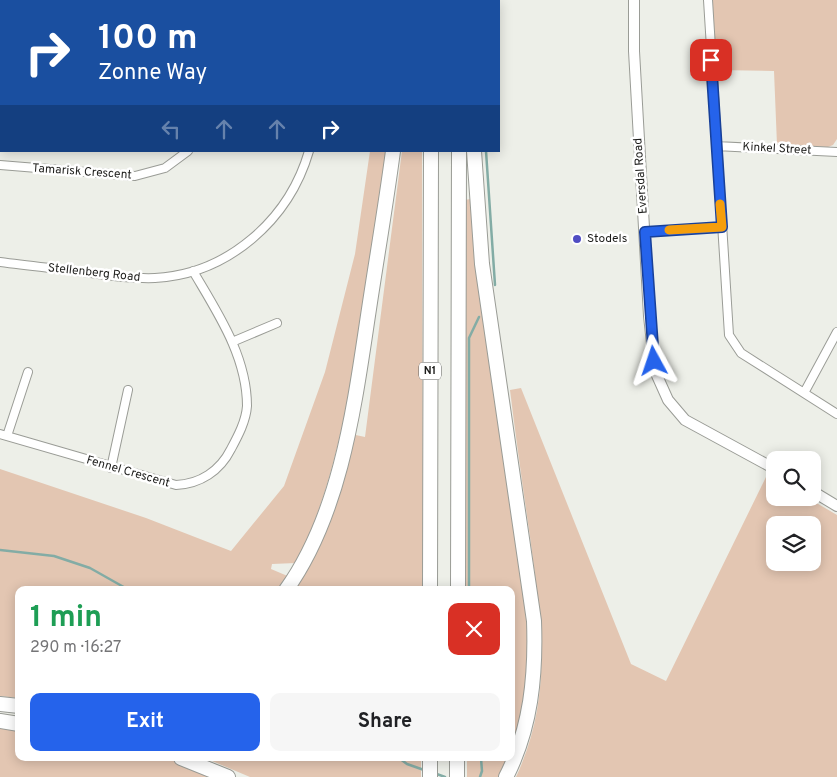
<!DOCTYPE html>
<html lang="en">
<head>
<meta charset="utf-8">
<style>
  :root { --surface:#fff; --page:#f6f6f6; --text:#202124; --muted:#757577; --accent:#2563eb }
  body { margin:0; font-family:Overpass,sans-serif; background:var(--page); color:var(--text); height:100vh; display:flex; flex-direction:column; font-size:19px; white-space:nowrap }
  * { box-sizing:border-box; margin:0 }
  p { font-size:16px; color:var(--muted) }
  .icon { flex:none; width:28px; height:28px; fill:none; stroke:currentColor; stroke-width:2; stroke-linecap:round; stroke-linejoin:round }
  .map { position:relative; flex:1; overflow:hidden }
  .sheet { position:absolute; left:15px; top:586px; width:500px; height:175px; display:flex; flex-direction:column; background:var(--surface); border-radius:10px; box-shadow:0 2px 12px #0003 }
  .sheet>* { flex:none }
  .top-card { position:absolute; left:0px; top:0px; width:500px; height:152px; box-shadow:0 2px 12px #0003; background:#1a4fa0; color:#fff; overflow:hidden }
  .fabs { position:absolute; left:766px; top:451px; display:grid; gap:10px }
  .fabs a { display:grid; place-items:center; width:55px; height:55px; border-radius:10px; background:var(--surface); box-shadow:0 2px 12px #0003; font-size:25px }
  .pin { position:absolute; display:grid; place-items:center; width:42px; height:42px; color:#fff; margin:-21px; border-radius:10px; box-shadow:0 2px 8px #0006 }
  .me { position:absolute; width:55px; margin:-28px; rotate:355deg; stroke-linejoin:round; filter:drop-shadow(0 0 4px #0008) }
  .turn { display:flex; align-items:center; gap:18px; height:105px; padding:0 15px; font-size:22px }
  .turn .icon { width:65px; height:65px; stroke-width:2.5 }
  .turn b { display:block; font-size:35px; line-height:42px }
  .lanes { display:flex; align-items:center; height:48px; padding:0 15px; background:#0003; justify-content:center; gap:25px; direction:ltr }
  .lanes .off { opacity:.35 }
  .round { display:grid; place-items:center; flex:none; width:52px; height:52px; border-radius:10px; background:var(--page) }
  .summary { display:flex; align-items:center; justify-content:space-between; height:85px; padding:0 15px }
  h1 { font-size:30px; font-weight:700; line-height:38px; color:#1e9e55 }
  .action { display:flex; gap:10px; margin-top:auto; padding:10px 15px }
  .action a { flex:1; height:58px; border-radius:10px; background:var(--accent); color:#fff; font-size:20px; font-weight:700; line-height:58px; text-align:center }
  .action a+a { background:var(--page); color:var(--text) }
  .map>svg:first-child { display:block }
  .green { fill:#e3c6b2; fill-rule:evenodd }
  .lines { fill:none; stroke-linecap:round; stroke-linejoin:round }
  .stream { stroke:#83aca5; stroke-width:2.5 }
  .minor-casing { stroke:#9a9c96; stroke-width:10 }
  .secondary-casing { stroke:#9a9c96; stroke-width:12 }
  .motorway-casing { stroke:#9a9c96; stroke-width:16 }
  .minor { stroke:#fff; stroke-width:8 }
  .secondary { stroke:#fff; stroke-width:10 }
  .motorway { stroke:#fff; stroke-width:14 }
  .route-casing { stroke:#184099; stroke-width:12 }
  .route { stroke:#2563eb; stroke-width:9 }
  .slow { stroke:#f59e0b; stroke-width:9 }
  .poi-dot { fill:#504dc3; stroke:#fff; stroke-width:2 }
  .labels { text-anchor:middle; dominant-baseline:central; stroke-width:5; stroke-linejoin:round; paint-order:stroke }
  .shield { fill:#fff; stroke:#61615f; stroke-width:1 }
  .shield-label { font-size:11px; font-weight:bold; fill:#1d1d1b }
  .street-label { font-size:12px; fill:#1d1d1b; stroke:#fff }
  .poi-label { font-size:12px; fill:#1d1d1b; stroke:#fff; text-anchor:start }
</style>
</head>
<body>
<div class="map">
<svg width="837" height="777" viewBox="0 0 837 777">
  <rect width="100%" height="100%" fill="#edefe8"/>
  <!-- green -->
  <path class="green" d="M711 0H837V139L833 145 828 147 777 145 774 71 716 70Z
    M370 151H388C376 226 367 301 352 376 340 441 326 504 296 563L272 564 271 569 297 580 351 434 365 437 402 151H422L423 590H19V698L0 696V469L146 518 231 551 284 486 325 372 355 254Z
    M471 199 528 634C529 679 523 710 511 752V590H466L464 200Z
    M521 388 631 664 666 681 766 477 773 481 775 498H808L837 515V777H516C554 695 541 623 530 537 523 488 516 439 510 390ZM775 525H812V562H775Z
    M0 726 19 730V758H165L218 777H0Z
    M205 758H421V777H250Z
    M467 758H509L500 777H467Z"/>
  <g class="lines">
    <!-- stream -->
    <path class="stream" d="M477 0V1
      M486 151 495 285
      M0 550 54 556 90 568 129 590
      M469 590V338L479 317
      M399 758 407 764 424 770
      M434 773 445 777
      M480 777 482 771 481 758"/>
    <defs>
      <path id="minor" d="M219 0 223 1
        M708 0 729 335 741 353 837 414
        M151 1V0
        M334 1V0
        M0 74 1 75
        M716 146 837 152
        M0 165 135 176 165 168 188 151
        M645 232 721 227
        M0 262C30 266 60 269 91 273 112 276 133 279 155 278 228 274 289 220 309 151
        M232 342 277 323
        M804 393 837 332
        M0 434 176 485C200 484 220 471 231 449 238 436 246 421 247 406 247 356 217 312 193 271
        M7 436 28 372
        M111 468 128 390"/>
      <path id="secondary" d="M634 0V51L649 316 655 371 668 400 685 420 775 469
        M812 491 837 506"/>
      <path id="motorway" d="M465 0 466 1
        M413 1V0
        M431 1V0
        M474 151 482 264 534 621C536 676 531 728 506 777
        M286 590C342 512 355 401 369 309 377 256 386 204 393 151
        M430 590 431 151
        M458 590 459 151
        M0 704 19 706
        M0 721 19 724
        M181 758 228 777
        M430 758V777
        M457 777V758"/>
    </defs>
    <!-- minor casing -->
    <use href="#minor" class="minor-casing"/>
    <!-- secondary casing -->
    <use href="#secondary" class="secondary-casing"/>
    <!-- motorway casing -->
    <use href="#motorway" class="motorway-casing"/>
    <!-- minor -->
    <use href="#minor" class="minor"/>
    <!-- secondary -->
    <use href="#secondary" class="secondary"/>
    <!-- motorway -->
    <use href="#motorway" class="motorway"/>
  </g>
  <g class="lines">
    <defs>
      <path id="route" d="M654 361 645 232 722 227 711 60"/>
    </defs>
    <!-- route casing -->
    <use href="#route" class="route-casing"/>
    <!-- route -->
    <use href="#route" class="route"/>
    <!-- slow -->
    <path class="slow" d="M669 230 722 227 720 204"/>
  </g>
  <!-- markers -->
  <circle class="poi-dot" cx="577" cy="239" r="5"/>
  <g class="labels">
    <!-- shield labels -->
    <rect class="shield" x="419" y="362.5" width="22" height="17" rx="4"/>
    <g class="shield-label">
      <text x="430" y="371">N1</text>
    </g>
    <!-- street labels -->
    <g class="street-label">
      <text transform="translate(777 149) rotate(3)">Kinkel Street</text>
      <text transform="translate(82 172) rotate(4)">Tamarisk Crescent</text>
      <text transform="translate(641 176) rotate(-94)">Eversdal Road</text>
      <text transform="translate(94 273) rotate(6)">Stellenberg Road</text>
      <text transform="translate(128 472) rotate(16)">Fennel Crescent</text>
    </g>
    <!-- poi labels -->
    <g class="poi-label">
      <text x="587" y="239">Stodels</text>
    </g>
  </g>
</svg>
<div class="fabs">
<a><svg class="icon" aria-label="search" viewBox="0 0 24 24"><circle cx="10" cy="10" r="6"/><path d="M15 15l6 6"/></svg></a>
<a><svg class="icon" aria-label="layers" viewBox="0 0 24 24"><path d="M12 4l9 5-9 5-9-5zM3 14l9 5 9-5"/></svg></a>
</div>
<div class="pin" style="left:711px;top:60px;background:#d93025"><svg class="icon" aria-label="arrive" viewBox="0 0 24 24"><path d="M6 21V4h12l-3 4 3 4H6"/></svg></div>
<svg class="me" style="left:654px;top:361px" viewBox="-20 -20 40 40"><path d="M0-17L14 15 0 8-14 15z" fill="#2563eb" stroke="#fff" stroke-width="4"/></svg>
<div class="top-card">
<div class="turn"><svg class="icon" aria-label="right" viewBox="0 0 24 24"><path d="M7 20v-9h11M14 6l5 5-5 5"/></svg><div><b>100 m</b>Zonne Way</div></div>
<div class="lanes"><svg class="icon off" aria-label="left" viewBox="0 0 24 24"><path d="M17 20v-9H6M10 6l-5 5 5 5"/></svg><svg class="icon off" aria-label="ahead" viewBox="0 0 24 24"><path d="M12 20V5M6 11l6-6 6 6"/></svg><svg class="icon off" aria-label="ahead" viewBox="0 0 24 24"><path d="M12 20V5M6 11l6-6 6 6"/></svg><svg class="icon" aria-label="right" viewBox="0 0 24 24"><path d="M7 20v-9h11M14 6l5 5-5 5"/></svg></div>
</div>
<section class="sheet">
<div class="summary"><div><h1>1 min</h1><p>290 m · 16:27</p></div><a class="round" style="background:#d93025;color:#fff"><svg class="icon" aria-label="close" viewBox="0 0 24 24"><path d="M6 6l12 12M18 6L6 18"/></svg></a></div>
<div class="action"><a>Exit</a><a>Share</a></div>
</section>
</div>
</body>
</html>
